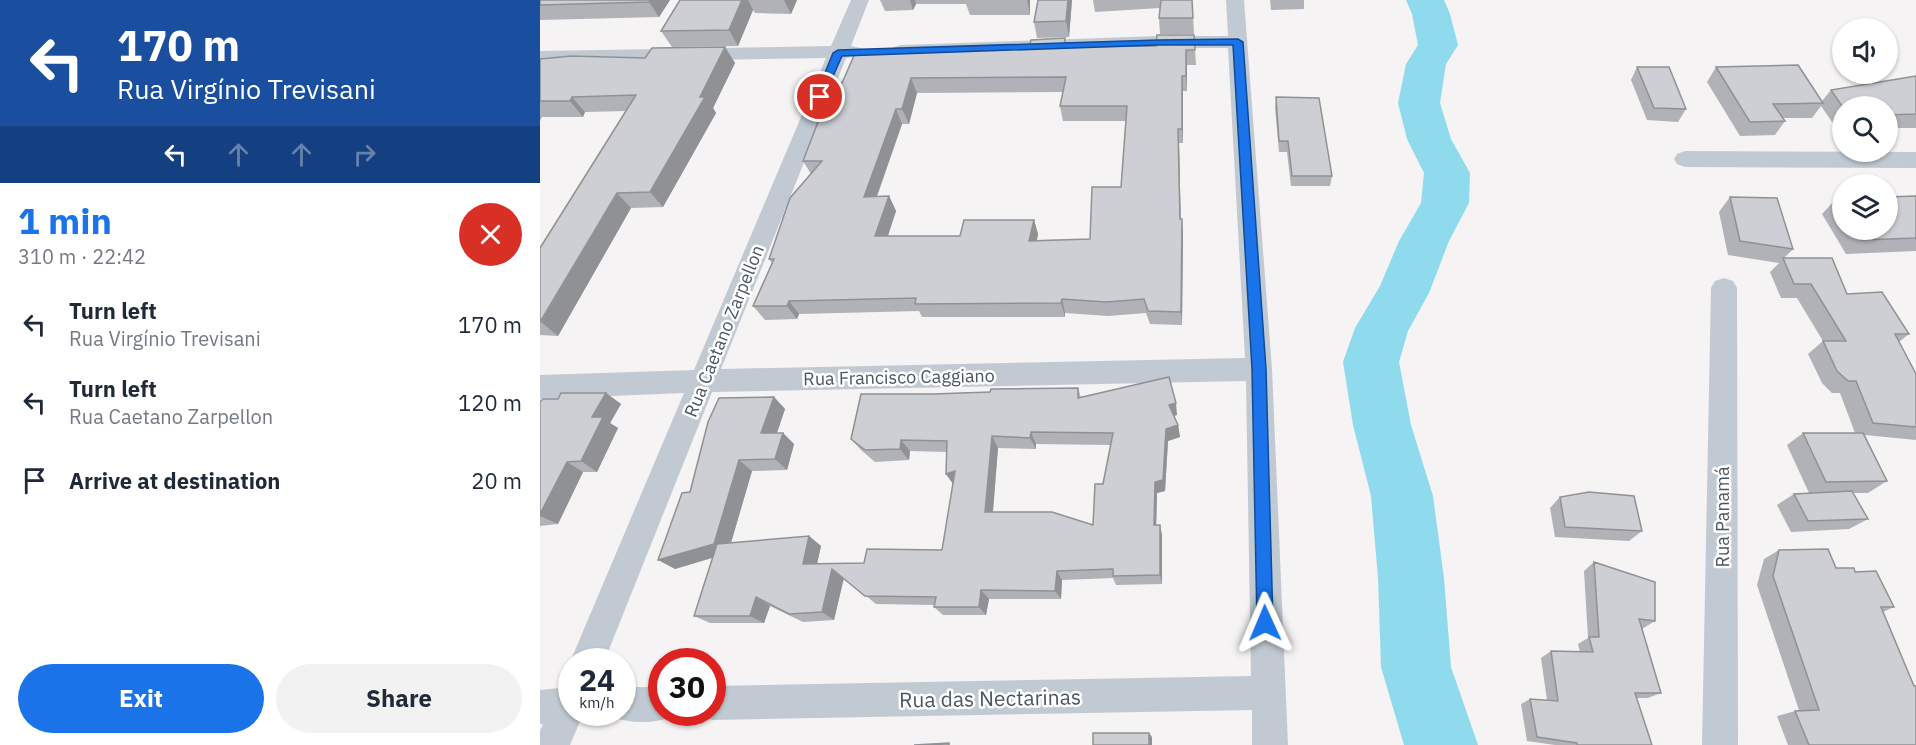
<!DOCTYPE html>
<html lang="en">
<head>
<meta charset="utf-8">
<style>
  :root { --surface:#fff; --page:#f2f2f3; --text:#1f2937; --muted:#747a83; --accent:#1a73e8 }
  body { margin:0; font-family:"IBM Plex Sans",sans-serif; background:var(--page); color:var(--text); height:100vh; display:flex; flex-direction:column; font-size:22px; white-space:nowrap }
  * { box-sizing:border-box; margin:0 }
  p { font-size:20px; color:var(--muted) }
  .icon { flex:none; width:33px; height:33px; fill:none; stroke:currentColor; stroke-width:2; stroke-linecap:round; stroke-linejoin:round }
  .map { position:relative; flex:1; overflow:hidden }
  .drawer { display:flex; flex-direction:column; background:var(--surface); width:540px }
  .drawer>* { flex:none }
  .hud { background:#1a4fa0; color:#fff; overflow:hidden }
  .buttons { position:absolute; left:1292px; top:18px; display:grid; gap:12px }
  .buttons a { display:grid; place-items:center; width:66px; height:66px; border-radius:50%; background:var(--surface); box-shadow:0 2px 4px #0004; font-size:30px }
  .speed { position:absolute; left:18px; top:648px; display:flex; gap:12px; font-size:30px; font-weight:700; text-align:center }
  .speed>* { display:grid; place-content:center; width:78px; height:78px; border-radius:50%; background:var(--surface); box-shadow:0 2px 4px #0004; line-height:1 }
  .speed small { font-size:15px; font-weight:400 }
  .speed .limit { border:9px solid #d22; background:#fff; color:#111 }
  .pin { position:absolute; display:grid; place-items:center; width:51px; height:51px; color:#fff; margin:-26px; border:3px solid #fff; border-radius:50%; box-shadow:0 2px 6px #0007 }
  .me { position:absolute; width:66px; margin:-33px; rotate:359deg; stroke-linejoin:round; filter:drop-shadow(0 0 4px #0008) }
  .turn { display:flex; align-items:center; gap:21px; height:126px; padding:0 18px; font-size:27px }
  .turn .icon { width:78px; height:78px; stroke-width:2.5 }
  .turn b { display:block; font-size:42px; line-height:51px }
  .lanes { display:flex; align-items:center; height:57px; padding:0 18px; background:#0003; justify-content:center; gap:30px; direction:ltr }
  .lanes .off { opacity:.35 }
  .round { display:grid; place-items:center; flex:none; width:63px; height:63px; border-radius:32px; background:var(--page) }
  .summary { display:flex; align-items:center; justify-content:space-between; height:102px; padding:0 18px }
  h1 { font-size:36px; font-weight:700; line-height:45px; color:var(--accent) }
  .button { display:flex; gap:12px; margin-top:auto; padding:12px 18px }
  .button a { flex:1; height:69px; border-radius:36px; background:var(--accent); color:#fff; font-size:24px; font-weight:700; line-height:69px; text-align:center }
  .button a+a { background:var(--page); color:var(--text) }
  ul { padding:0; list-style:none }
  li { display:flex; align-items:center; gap:18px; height:78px; padding:0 18px }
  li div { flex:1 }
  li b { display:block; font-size:22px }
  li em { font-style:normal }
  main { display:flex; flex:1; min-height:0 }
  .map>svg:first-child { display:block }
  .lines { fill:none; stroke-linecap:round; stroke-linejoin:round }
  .river { fill:#90daee; fill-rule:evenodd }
  .street { fill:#c1cad2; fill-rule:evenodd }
  .wall { fill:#b0b2b7; fill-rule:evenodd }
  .shaded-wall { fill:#909195 }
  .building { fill:#cdcfd5; stroke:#909195; stroke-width:1.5; fill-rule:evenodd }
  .route { fill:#1a73e8; stroke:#114b97; stroke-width:1.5 }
  .labels { text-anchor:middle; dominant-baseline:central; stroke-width:5; stroke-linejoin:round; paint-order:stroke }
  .street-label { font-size:18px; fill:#4a5661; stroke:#fff }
  .near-street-label { font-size:21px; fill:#4a5661; stroke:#fff }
</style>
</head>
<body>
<main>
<section class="drawer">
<div class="hud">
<div class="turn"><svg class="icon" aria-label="left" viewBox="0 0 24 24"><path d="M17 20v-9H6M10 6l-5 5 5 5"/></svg><div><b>170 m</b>Rua Virgínio Trevisani</div></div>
<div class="lanes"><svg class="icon" aria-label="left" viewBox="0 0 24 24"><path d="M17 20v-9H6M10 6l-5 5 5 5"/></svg><svg class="icon off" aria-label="ahead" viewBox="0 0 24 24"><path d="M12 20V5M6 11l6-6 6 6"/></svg><svg class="icon off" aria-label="ahead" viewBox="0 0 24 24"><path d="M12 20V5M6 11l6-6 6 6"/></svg><svg class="icon off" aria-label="right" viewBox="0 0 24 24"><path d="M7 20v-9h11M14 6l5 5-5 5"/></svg></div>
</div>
<div class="summary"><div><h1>1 min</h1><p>310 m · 22:42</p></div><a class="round" style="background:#d93025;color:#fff"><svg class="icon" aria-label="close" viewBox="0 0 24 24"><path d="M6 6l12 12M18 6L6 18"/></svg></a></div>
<ul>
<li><svg class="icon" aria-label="left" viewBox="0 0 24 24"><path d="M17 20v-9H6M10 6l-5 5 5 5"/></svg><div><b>Turn left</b><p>Rua Virgínio Trevisani</p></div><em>170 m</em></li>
<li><svg class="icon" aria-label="left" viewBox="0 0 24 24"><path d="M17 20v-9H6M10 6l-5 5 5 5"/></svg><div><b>Turn left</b><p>Rua Caetano Zarpellon</p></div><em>120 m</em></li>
<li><svg class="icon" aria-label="arrive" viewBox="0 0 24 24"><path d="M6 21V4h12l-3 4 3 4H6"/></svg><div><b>Arrive at destination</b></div><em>20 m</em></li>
</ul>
<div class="button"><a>Exit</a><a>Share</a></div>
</section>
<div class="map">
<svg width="1376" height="745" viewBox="0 0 1376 745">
  <rect width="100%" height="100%" fill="#f5f3f3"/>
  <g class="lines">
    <!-- river -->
    <path class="river" d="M866 0H904L910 14 918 45 906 64 900 103 911 139 930 173 929 203 909 241 889 293 868 331 859 362 871 425 893 496 904 578 911 667 938 745H864L841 667 838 578 831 496 813 425 803 362 815 328 840 286 859 241 881 203 884 173 867 139 858 103 866 64 878 45 872 14Z"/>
    <!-- street -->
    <path class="street" d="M311 0H329L311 46 321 48 324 52 321 56 306 58 181 369 705 358 688 48H618L361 57 354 55 351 51 354 47 361 45 618 36H688L686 0H704L732 369 748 745H712V710L172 720 159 712H172V686L711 676 706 381 172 392 64 662H32V665L30 662 144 393 0 399V375L154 370 286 58 0 63V51L291 46Z
      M1145 151 1376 152V168L1145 167 1137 164 1134 159 1137 154Z
      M1184 278 1193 281 1197 288 1198 745H1162L1171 288 1175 281Z
      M32 681V712H46L44 717 41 719 30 745H0V731L3 724H0V690L19 688Z
      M82 687H122V712H136L134 716C115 724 89 724 70 716L68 712H82Z"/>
  </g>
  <!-- wall -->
  <path class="wall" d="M0 0H130L119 17 0 20Z
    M140 0H257L251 14 215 13 213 10 198 46 132 47 121 31Z
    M340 0H490V15H430L426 4H376L373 10 345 11Z
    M532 0 529 37 497 38 494 22Z
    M553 0H652L654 34H620L619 18 620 8 555 12Z
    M730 0H764V9L731 10Z
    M654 35 656 65H647V91H643V143H639L640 219 643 233 642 325 610 324 606 313 568 316 525 313V317H382L379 311 259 314 257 319 225 320 213 306 232 263 229 259 271 174 263 161 281 112 280 109 302 83 489 48 525 38 527 47 616 46ZM523 92 520 106 523 121H586L581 187 550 239 497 240 498 234 494 220 420 236H348L356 211 349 196 337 197 362 124H369L377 93Z
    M185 47 195 63 173 108 176 113 123 207 91 208 18 336 0 335V248L86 111 45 112 43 117H2L0 121V59L105 58Z
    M1097 67 1146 109 1138 122 1107 120 1091 80Z
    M1176 67 1282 101 1291 90 1376 76V128H1347V106H1302V129H1297L1281 106 1272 118H1243L1245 121 1235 135 1200 136 1167 82Z
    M736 97 792 176 790 186H751L747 152H739L735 108Z
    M1376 196V251L1306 254 1282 214 1296 199H1302V230H1347Z
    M1190 197 1253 249 1244 258 1307 294 1369 334 1359 342 1376 374V440L1325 435 1347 481 1328 493H1313L1328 519 1309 529 1251 532 1237 505 1254 494 1269 493 1247 445 1263 433H1315L1300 393H1292L1282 383 1268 354 1283 341 1257 298H1241L1230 272 1239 263 1188 255 1179 212Z
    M538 388 541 398 637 415 634 416 638 425 640 437 628 441 625 491 617 493 616 525H620L622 535V584L576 585 573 578 522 580 521 599H449L446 615H403L394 607 395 605 336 604 304 578 294 620 263 622 230 606 224 623H170L154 616 172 558 135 569 150 492 234 397 245 409 237 433H243L254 444 247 470 212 471 191 543 269 536 281 546 277 564 324 563 402 550 413 484 406 474 407 452 370 451 369 460 335 462 321 450 311 439 393 394ZM496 444 571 445 553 525 453 512 458 448 496 449Z
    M66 393 81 404 70 423 78 428 57 472H43L18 524 0 526V402Z
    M1020 497 1102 531 1089 541 1015 537 1010 508Z
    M1239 550 1296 568 1315 572 1354 607 1343 612 1376 745H1248L1237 716 1259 710 1217 585 1224 559Z
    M1054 562 1115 621 1102 629 1121 693 1108 698H1096L1112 745H1015L987 741 981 704 990 699 1007 700 1001 658 1011 651 1040 652 1038 644 1048 638 1044 571Z"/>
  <!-- shaded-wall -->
  <path class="shaded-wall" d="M110 0H130L119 17 109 2Z
    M202 0H208L213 10 198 46 189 30Z
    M244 0H257L251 14Z
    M370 0H375L376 4 373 10Z
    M487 0H490V15Z
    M528 0H532L529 37 526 21Z
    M185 47 195 63 173 108 176 113 123 207 110 192Z
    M646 50 647 65V91L646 76Z
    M642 76 643 91V143L642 129Z
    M371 78 377 93 369 124 362 109Z
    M32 97 45 112 43 117 30 101Z
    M356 109 362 124 331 212 324 197Z
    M638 129 639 143 641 233 640 219Z
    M77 193 91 208 18 336 1 322Z
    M349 196 356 211 343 250 335 236Z
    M642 219 643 233 642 325 641 312Z
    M494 220 498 234 494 255 489 241Z
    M522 299 525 313V317L521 303Z
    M249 301 259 314 257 319 247 306Z
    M66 393 81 404 70 423 78 428 57 472 41 461 52 417Z
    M234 397 245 409 233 444 221 433Z
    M636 403 637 415 630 417 629 405Z
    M638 425 640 437 628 441 625 491 617 493 616 535 614 525 615 482 626 429Z
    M491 432 496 444V449L490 438Z
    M243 433 254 444 247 470 235 459Z
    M452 436 458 448 452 522 445 512Z
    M361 440 370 451 369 460 360 449Z
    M199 460 212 471 188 553 135 569 118 560Z
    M27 462 43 472 18 524 0 516V514Z
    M415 471 414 485 406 474Z
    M620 525 622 535V584L620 575Z
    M269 536 281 546 275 573 263 564Z
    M292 569 304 577 294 620 282 612Z
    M517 571 522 580 521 599 515 591Z
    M441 590 449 599 446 615 439 607Z
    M216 597 230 606 224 623 210 616Z
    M609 733 612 737V745H609Z"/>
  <!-- building -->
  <path class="building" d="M0 0H110L109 2 0 5Z
    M140 0H202L189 30 121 31Z
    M498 0H528L526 21 494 22Z
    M621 0H652L653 18H619Z
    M617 35H654L655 50H646V76H642V129H638L640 219H642L641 312 608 311 604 299 566 302 522 299 521 303 375 304 376 298 249 301 247 306H213L234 259H229L250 198 282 161H263L283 109H280L291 83H302L316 51 489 48 491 40 525 38 524 47 616 46ZM526 77 520 106H587L581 187H552L550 239 489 241 494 220H424L420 236H335L349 196 324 197 356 109H362L371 78Z
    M185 47 160 97H165L110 192 77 193 0 322V248L96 95 32 97 30 101H0V59L31 56 105 58 112 48Z
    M1258 65 1283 103 1233 104 1245 121 1210 122 1176 67Z
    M1097 67H1129L1146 109 1114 108Z
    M1376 76V114L1347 115V106H1302L1291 90Z
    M736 97 779 98 792 176H752L748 141H739Z
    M1376 196V238L1321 240 1314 230H1347V197Z
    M1190 197 1237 198 1253 249 1200 241Z
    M1296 199H1302V209Z
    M1243 258H1292L1307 294 1342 292 1369 334H1355L1376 374V427L1333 423 1316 381H1308L1297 371 1283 341H1306L1271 284H1254Z
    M629 377 636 403 629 405 638 425 626 429 623 480 615 482 614 525H620V575L573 576V569L517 571 515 591 441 590 439 607H394L396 597 325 596 292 569 282 612 249 614 216 597 210 616H154L177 544 269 536 263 564 324 563 327 549 402 550 415 471 406 474 407 441 361 440 360 449 325 450 311 439 321 394H393L450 392 451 389 538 388V398ZM491 432 573 433 563 484H555L553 525 512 512H445L452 436 490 438Z
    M21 393H66L52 417H63L41 461 27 462 0 514V402L3 399H18Z
    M234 397 221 433H243L235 459 199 460 174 544 118 560 142 493 150 492 168 422 179 398Z
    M1263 433H1323L1347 481 1286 482Z
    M1312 491 1328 519 1268 521 1254 494Z
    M1049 492 1094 496 1102 531 1025 527 1020 497Z
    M1288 549 1296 568H1314L1315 572 1336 571 1354 607H1341L1374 686H1376V745H1269L1255 711 1279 710 1233 576 1239 550Z
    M1054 562 1115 582V621L1099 619 1121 693H1095L1112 745H1037V743L997 737 990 699 1018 701 1011 651 1053 652 1049 637H1059Z
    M553 733H609V745H553Z
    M409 743V745H374Z"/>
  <!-- route -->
  <path class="route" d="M618 40 698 39 703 42 726 369 733 623 731 629 725 632 719 629 717 623 712 369 693 45H618L302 56 283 99H276L275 97 293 53 298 50Z"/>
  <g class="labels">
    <!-- street labels -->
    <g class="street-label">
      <text transform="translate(184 331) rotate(-68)">Rua Caetano Zarpellon</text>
      <text transform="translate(359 377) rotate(-1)">Rua Francisco Caggiano</text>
      <text transform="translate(1182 517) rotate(-90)">Rua Panamá</text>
    </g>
    <!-- near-street labels -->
    <g class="near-street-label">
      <text transform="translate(450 698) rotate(-1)">Rua das Nectarinas</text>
    </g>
  </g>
</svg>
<div class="buttons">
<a><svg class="icon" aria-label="sound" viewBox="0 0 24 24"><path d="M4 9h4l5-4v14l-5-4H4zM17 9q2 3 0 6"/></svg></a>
<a><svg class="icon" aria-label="search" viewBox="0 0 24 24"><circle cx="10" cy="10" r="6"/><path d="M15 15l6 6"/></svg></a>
<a><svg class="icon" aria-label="layers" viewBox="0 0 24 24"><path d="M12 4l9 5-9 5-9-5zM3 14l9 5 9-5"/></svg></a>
</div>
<div class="speed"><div>24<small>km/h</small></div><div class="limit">30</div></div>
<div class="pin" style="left:280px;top:97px;background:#d93025"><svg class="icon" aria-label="arrive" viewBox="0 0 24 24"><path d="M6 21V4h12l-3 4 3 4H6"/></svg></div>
<svg class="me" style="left:725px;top:623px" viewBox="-20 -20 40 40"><path d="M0-17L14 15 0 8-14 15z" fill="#1a73e8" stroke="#fff" stroke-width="4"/></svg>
</div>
</main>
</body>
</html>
